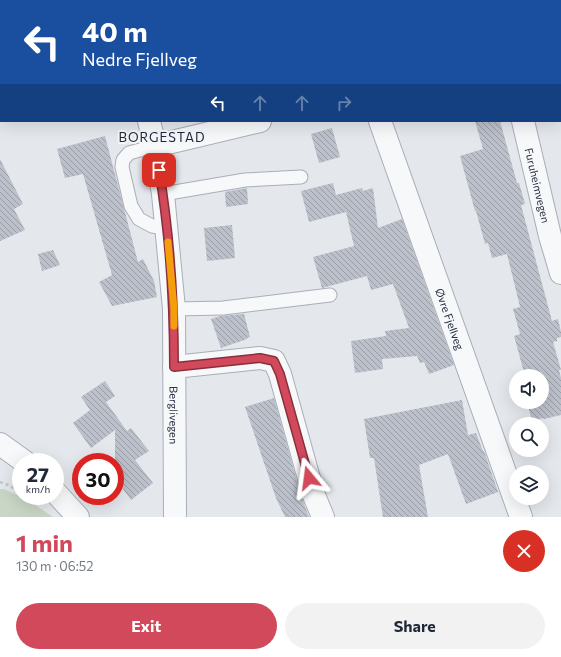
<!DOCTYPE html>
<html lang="en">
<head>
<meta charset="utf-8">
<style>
  :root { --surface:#fff; --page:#f2f2f3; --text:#1f2937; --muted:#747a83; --accent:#d1495b }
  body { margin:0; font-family:Commissioner,sans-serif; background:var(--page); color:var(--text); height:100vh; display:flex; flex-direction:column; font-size:15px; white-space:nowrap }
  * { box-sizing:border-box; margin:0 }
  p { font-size:13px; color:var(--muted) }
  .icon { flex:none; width:22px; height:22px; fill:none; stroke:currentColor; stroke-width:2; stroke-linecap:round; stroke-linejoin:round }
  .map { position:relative; height:517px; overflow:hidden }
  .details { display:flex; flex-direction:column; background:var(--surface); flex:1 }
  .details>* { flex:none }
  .hud { position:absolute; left:0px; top:0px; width:561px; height:122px; box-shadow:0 4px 16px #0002; background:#1a4fa0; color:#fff; overflow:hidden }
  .controls { position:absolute; left:509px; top:369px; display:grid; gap:8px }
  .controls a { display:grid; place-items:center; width:40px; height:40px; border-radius:50%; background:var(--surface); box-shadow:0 4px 16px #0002; font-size:20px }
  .speed { position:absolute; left:12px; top:453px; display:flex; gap:8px; font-size:20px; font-weight:700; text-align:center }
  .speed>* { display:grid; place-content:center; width:52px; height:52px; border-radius:50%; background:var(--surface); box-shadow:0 4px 16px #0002; line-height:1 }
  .speed small { font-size:10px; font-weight:400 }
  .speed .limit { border:6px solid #d22; background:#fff; color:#111 }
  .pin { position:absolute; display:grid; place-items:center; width:34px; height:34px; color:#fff; margin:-17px; border-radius:8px; box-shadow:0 2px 6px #0006 }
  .me { position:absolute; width:44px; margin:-22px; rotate:344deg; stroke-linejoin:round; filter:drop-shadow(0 0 3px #0008) }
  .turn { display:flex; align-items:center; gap:14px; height:84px; padding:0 16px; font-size:18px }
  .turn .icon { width:52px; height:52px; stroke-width:2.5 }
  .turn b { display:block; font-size:28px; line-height:34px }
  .lanes { display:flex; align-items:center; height:38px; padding:0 16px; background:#0003; justify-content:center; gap:20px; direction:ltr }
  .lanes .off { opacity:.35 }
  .round { display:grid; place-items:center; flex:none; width:42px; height:42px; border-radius:21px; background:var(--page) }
  .summary { display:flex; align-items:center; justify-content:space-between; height:68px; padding:0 16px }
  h1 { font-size:24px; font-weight:700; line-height:30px; color:var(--accent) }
  .action { display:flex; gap:8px; margin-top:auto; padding:8px 16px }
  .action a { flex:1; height:46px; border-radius:24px; background:var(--accent); color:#fff; font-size:16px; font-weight:700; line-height:46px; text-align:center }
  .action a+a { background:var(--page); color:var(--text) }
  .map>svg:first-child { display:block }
  .green { fill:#c9d6c5 }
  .building { fill:url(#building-back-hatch) }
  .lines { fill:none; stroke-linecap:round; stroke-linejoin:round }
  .service-casing { stroke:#a9aeb7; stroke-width:15 }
  .minor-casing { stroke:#a9aeb7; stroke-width:24 }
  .tertiary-casing { stroke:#a9aeb7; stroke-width:24 }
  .path { stroke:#c2c5cb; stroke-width:2.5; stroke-dasharray:3 3; stroke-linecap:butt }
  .service { stroke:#f7f8fa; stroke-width:13 }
  .minor { stroke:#f7f8fa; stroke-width:22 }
  .tertiary { stroke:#f7f8fa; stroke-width:22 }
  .route-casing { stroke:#882f3b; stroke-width:10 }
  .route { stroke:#d1495b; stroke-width:7 }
  .slow { stroke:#f59e0b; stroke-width:7 }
  .labels { text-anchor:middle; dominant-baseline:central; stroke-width:4; stroke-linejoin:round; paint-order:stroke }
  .street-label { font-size:11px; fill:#2b3445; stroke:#f4f6f9 }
  .quarter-label { font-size:13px; letter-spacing:1px; fill:#1d2536; stroke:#f4f6f9 }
</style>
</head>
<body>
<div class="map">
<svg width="561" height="517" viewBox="0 0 561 517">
  <defs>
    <pattern id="building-back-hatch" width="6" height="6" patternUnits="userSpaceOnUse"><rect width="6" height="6" fill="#bbc0ca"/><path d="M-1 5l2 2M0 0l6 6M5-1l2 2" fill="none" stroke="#989da6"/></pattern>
  </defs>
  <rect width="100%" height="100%" fill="#e4e7ec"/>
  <!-- green -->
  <path class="green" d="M0 489H4L28 500 53 517H0Z"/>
  <!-- building -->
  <path class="building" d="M475 121H500L517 183H519L525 204 521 205 552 321 558 319 561 332V337L557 338V341L553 342 561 370H559L561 378V415L544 419 543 418 532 421 527 402H542V376H525L514 336 520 334 513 309 520 307 507 254 492 258 488 243 485 244 476 211H475L460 156 483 149Z
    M332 128 340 157 319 163 311 134Z
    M105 136 138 262 143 259 154 281 157 297 112 306 99 282 112 275 83 174 65 178 57 149Z
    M0 159 23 204 14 209 25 230 0 241Z
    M333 183 336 195 362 188 363 191 373 188 378 228 402 219 454 365 429 374 424 362 420 363 417 356 382 359 383 369 355 373 351 341 386 336 385 331 409 328 393 284 371 290 367 276 322 288 313 257 354 246 346 212 309 222 301 191Z
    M247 188 248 204 226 207 225 192Z
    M232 225 235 258 207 261 204 228Z
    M53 250 60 265 42 271 38 254Z
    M244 314 250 337 247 338V339L221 348 211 319 220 316Z
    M105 381 115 396 106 402 127 431 131 428 149 451 135 460 153 483 131 500 115 478V430L91 448 73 423 90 410 81 397Z
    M274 398 301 496 309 517H285L276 498 245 407Z
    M462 400 468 435 476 433 483 451H484L498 492 466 504 448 454 419 465 428 517H383L374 458H370L364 419Z"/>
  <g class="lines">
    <defs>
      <path id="service" d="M155 146 129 153 123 160 122 167 131 206 139 219 152 226 166 228
        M163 194 245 180 301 177
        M174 309 223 308 330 295"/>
      <g id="minor">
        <path d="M120 0V1"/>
        <path d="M492 0 493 1"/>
        <path d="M560 42 561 41"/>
        <path id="s1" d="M149 121 155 146 163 194 174 309 175 517"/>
        <path id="s2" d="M380 121 521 517"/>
        <path id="s3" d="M523 121 550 236 561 273"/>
        <path d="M155 146 260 121"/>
        <path d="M174 367 260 358 274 361 280 374 313 493 323 517"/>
      </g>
      <path id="tertiary" d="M0 444 25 462
        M55 492 78 517"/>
    </defs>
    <!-- service casing -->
    <use href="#service" class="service-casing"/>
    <!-- minor casing -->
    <use href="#minor" class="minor-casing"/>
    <!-- tertiary casing -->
    <use href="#tertiary" class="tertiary-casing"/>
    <!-- path -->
    <path class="path" d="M0 482 8 485 21 492
      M28 496 35 500"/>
    <!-- service -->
    <use href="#service" class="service"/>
    <!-- minor -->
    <use href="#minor" class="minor"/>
    <!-- tertiary -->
    <use href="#tertiary" class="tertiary"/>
  </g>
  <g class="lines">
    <defs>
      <path id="route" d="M159 170C170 235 174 301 174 367L260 358 274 361 280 374 309 478"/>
    </defs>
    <!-- route casing -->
    <use href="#route" class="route-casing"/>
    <!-- route -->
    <use href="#route" class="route"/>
    <!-- slow -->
    <path class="slow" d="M168 242 174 309V326"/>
  </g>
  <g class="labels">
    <!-- street labels -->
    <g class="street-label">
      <text stroke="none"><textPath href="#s3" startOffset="66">Furuheimvegen</textPath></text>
      <text stroke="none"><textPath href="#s2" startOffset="210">Øvre Fjellveg</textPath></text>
      <text stroke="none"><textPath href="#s1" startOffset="296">Berglivegen</textPath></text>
    </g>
    <!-- quarter labels -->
    <g class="quarter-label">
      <text x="162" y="137">BORGESTAD</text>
    </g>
  </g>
</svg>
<div class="controls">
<a><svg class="icon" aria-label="sound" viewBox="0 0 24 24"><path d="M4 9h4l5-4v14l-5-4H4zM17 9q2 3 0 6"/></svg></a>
<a><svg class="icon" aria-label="search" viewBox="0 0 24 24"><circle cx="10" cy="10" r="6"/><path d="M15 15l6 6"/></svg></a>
<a><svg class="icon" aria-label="layers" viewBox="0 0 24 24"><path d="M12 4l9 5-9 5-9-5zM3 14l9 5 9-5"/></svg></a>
</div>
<div class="speed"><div>27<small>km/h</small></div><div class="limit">30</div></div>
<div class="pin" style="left:159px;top:170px;background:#d93025"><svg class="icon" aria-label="arrive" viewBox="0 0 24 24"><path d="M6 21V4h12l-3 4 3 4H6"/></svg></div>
<svg class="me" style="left:309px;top:478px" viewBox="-20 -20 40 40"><path d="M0-17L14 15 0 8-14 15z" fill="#d1495b" stroke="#fff" stroke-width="4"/></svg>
<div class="hud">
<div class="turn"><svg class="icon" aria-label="left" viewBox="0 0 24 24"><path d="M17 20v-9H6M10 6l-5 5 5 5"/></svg><div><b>40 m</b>Nedre Fjellveg</div></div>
<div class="lanes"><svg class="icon" aria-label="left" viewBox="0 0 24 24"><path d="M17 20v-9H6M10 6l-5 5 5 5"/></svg><svg class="icon off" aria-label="ahead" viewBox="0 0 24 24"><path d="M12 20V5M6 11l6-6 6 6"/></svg><svg class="icon off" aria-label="ahead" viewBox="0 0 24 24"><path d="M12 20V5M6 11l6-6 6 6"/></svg><svg class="icon off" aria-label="right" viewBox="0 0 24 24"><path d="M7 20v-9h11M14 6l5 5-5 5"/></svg></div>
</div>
</div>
<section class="details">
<div class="summary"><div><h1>1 min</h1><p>130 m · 06:52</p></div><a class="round" style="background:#d93025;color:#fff"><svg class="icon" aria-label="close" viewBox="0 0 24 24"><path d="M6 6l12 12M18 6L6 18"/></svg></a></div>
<div class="action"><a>Exit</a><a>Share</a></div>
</section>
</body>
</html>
